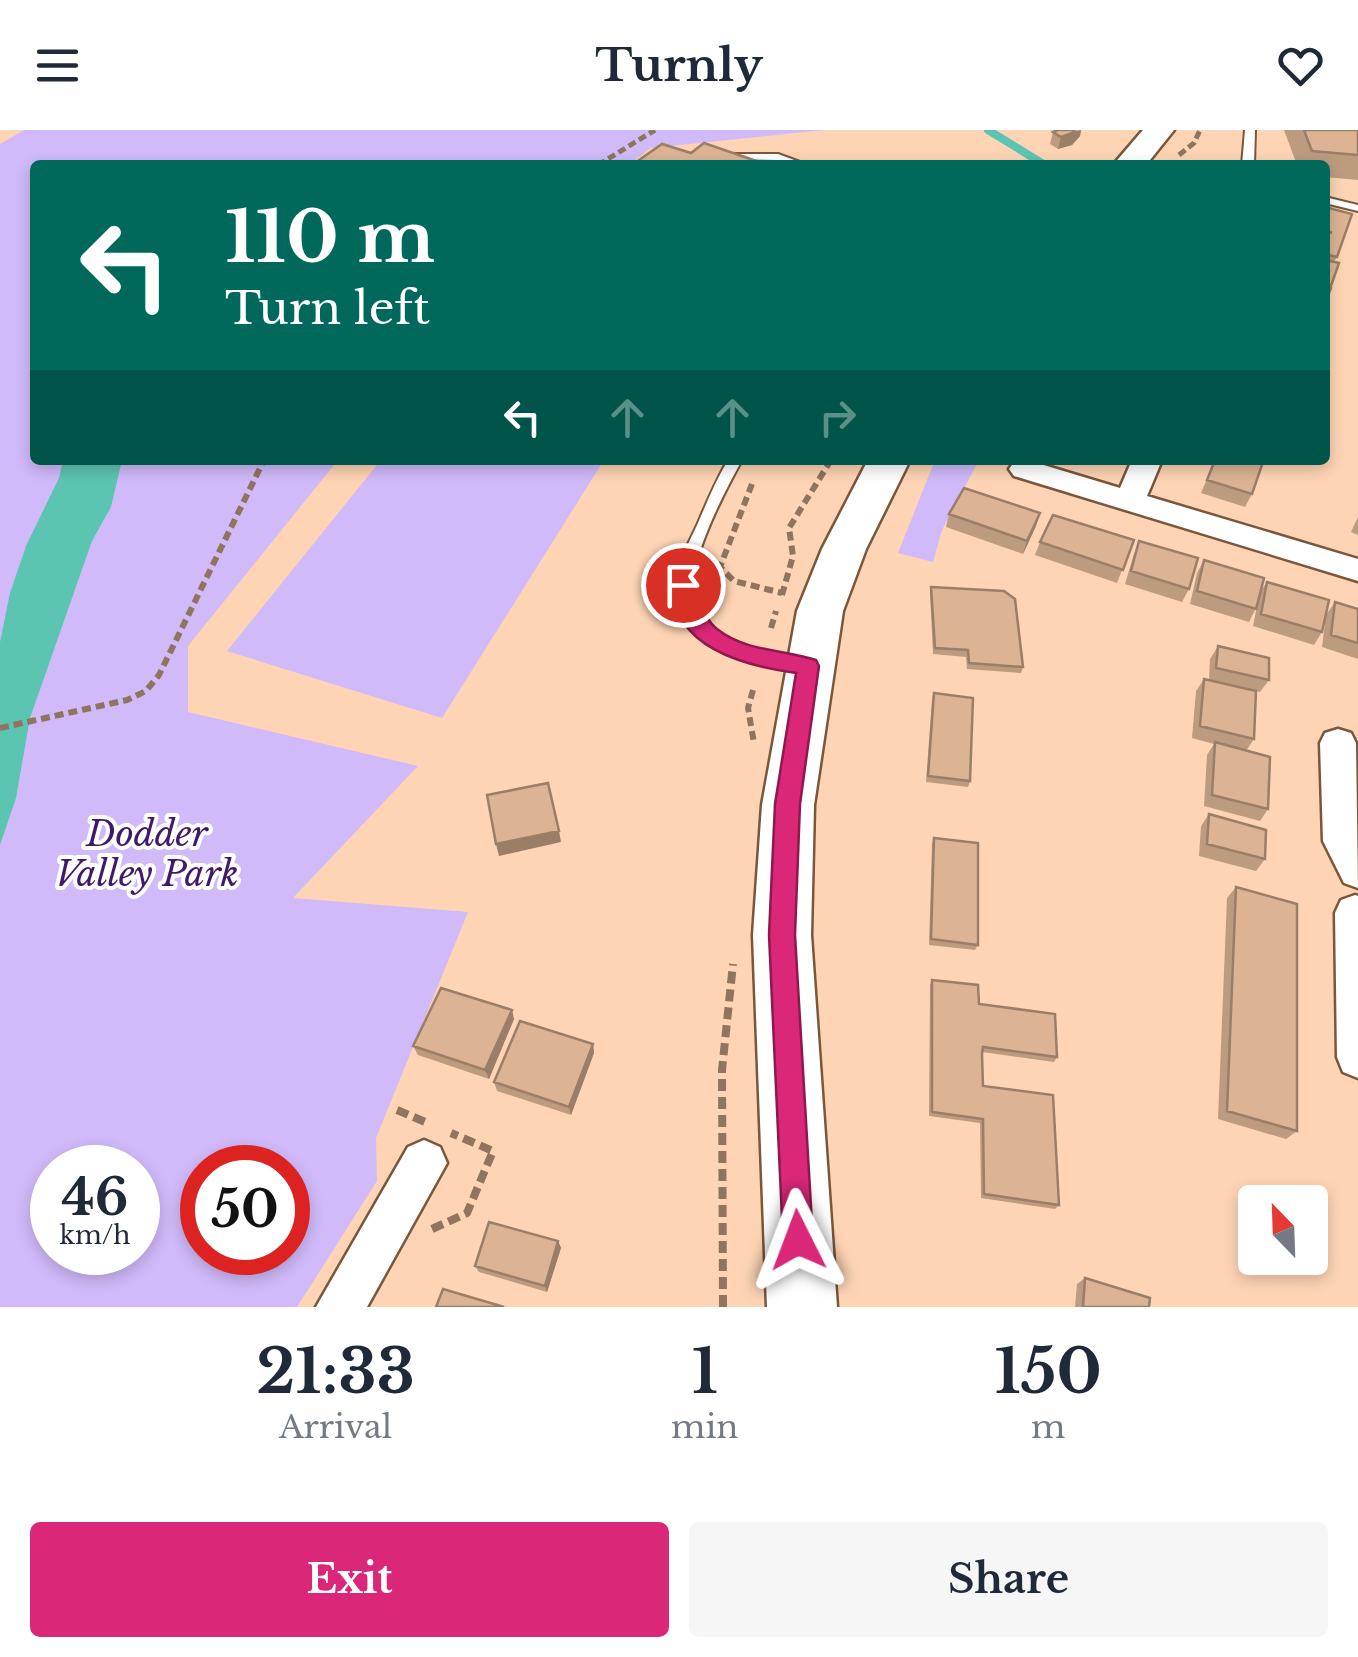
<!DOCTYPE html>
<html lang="en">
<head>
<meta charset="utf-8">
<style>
  :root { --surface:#fff; --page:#f6f6f7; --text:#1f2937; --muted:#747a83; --accent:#db2777 }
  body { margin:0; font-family:"Libre Baskerville",serif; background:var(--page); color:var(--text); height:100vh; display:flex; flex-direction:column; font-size:38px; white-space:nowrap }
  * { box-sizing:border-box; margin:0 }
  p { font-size:32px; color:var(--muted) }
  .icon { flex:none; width:55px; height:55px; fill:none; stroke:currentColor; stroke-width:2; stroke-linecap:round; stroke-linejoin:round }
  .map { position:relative; height:1177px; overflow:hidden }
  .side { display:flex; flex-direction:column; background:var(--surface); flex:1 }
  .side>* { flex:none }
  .guide { position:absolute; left:30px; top:30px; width:1300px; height:305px; border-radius:10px; box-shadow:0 5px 15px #0003; background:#00695c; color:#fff; overflow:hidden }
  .needle { width:65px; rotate:337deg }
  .buttons { position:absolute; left:1238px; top:1055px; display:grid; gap:20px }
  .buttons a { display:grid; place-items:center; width:90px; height:90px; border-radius:10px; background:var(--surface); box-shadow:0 5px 15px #0003; font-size:50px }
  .speed { position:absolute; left:30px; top:1015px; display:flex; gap:20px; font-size:50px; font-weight:700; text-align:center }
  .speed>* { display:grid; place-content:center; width:130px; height:130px; border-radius:50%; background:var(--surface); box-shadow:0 5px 15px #0003; line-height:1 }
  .speed small { font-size:25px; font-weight:400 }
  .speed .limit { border:15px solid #d22; background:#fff; color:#111 }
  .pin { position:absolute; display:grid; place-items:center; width:85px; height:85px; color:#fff; margin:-42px; border:5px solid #fff; border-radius:50%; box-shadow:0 2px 10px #0007 }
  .me { position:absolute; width:110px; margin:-55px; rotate:357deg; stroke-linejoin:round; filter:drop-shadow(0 0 8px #0008) }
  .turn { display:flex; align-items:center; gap:35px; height:210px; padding:0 30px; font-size:45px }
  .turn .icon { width:130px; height:130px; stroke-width:2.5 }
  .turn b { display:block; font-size:70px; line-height:85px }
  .lanes { display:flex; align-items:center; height:95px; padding:0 30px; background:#0003; justify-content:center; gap:50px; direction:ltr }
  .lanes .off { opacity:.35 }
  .eta { display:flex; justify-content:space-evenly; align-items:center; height:170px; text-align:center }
  .eta b { font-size:60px; font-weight:800; line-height:70px }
  .primary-button { display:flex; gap:20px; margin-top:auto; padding:20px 30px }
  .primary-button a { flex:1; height:115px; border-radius:10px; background:var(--accent); color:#fff; font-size:40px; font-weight:800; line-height:115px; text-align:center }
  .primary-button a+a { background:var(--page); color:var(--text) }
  header { display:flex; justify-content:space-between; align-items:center; height:130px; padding:0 30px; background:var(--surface); font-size:45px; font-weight:800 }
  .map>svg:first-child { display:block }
  .green { fill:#d0bafa; fill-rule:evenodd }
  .water { fill:#5cc5b2 }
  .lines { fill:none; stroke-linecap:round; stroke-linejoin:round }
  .stream { stroke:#5cc5b2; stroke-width:8 }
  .service-casing { stroke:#7a573a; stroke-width:4 }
  .minor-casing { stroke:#7a573a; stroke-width:5 }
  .secondary-casing { stroke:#7a573a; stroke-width:5 }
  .path-far2 { stroke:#8f745e; stroke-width:5; stroke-dasharray:8 4; stroke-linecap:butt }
  .path-far1 { stroke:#8f745e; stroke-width:6; stroke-dasharray:9 5; stroke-linecap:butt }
  .path { stroke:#8f745e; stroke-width:8; stroke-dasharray:12 6; stroke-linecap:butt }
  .service { fill:#fff; fill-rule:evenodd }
  .minor { fill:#fff; fill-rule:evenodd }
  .secondary { fill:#fff; fill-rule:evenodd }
  .wall { fill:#bd9b7f }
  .shaded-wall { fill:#9a7e68 }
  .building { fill:#dcb494; stroke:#9a7e68; stroke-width:2.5 }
  .route { fill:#db2777; stroke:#8e194d; stroke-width:2.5 }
  .labels { text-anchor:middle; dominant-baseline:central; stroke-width:8; stroke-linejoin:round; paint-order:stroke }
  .park-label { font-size:35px; font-style:italic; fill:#3f1a6a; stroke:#fff }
</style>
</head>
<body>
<header><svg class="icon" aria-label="menu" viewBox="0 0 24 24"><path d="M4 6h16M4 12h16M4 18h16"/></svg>Turnly<svg class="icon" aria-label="heart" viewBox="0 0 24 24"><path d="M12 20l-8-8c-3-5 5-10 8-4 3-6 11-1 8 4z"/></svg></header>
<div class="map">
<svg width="1358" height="1177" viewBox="0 0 1358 1177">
  <rect width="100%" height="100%" fill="#fed4b4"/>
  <!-- green -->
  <path class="green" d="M24 0H824L651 18 628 35H35V330H338L188 516V582L418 636 293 768 468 782 376 1008 377 1051 297 1177H0V14ZM52 1038H138V1122H52ZM202 1038H288V1122H202Z
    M381 330H604L442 588 227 521Z
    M935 330H979L942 400 933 432 898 423Z"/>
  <!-- water -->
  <path class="water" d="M63 330H122L111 377 92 411 30 588 16 668 0 715V512L10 463 26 416 59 348Z"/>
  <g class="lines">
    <!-- stream -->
    <path class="stream" d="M988 0 1045 35"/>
    <defs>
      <path id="service" d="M1245 0H1255L1254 35H1242Z
        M710 24H778L808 35H791L777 30 714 29 709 26Z
        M1325 67 1358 75V81L1325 73Z
        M728 330H742C725 361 683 439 694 474 699 491 717 503 732 510 758 523 787 524 814 531L816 536 814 541 808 543C758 535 669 519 676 451 678 431 690 411 698 393 707 372 716 350 728 330Z"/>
      <path id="minor" d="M1027 330 1120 358 1132 330H1162L1147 366 1358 429V451L1014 346 1009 339 1014 332Z
        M1338 599 1351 603 1356 613 1358 758 1344 753 1323 711 1320 613 1325 603Z
        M1355 765 1358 766V948L1343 942 1337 927 1335 783 1341 770Z
        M424 1010 440 1017 447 1033 367 1177H316L408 1017Z"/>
      <path id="secondary" d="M1143 0H1174L1146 35H1113Z
        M868 330H910L866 419 843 481 814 675 811 805 837 1177H767L753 805 762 675 797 481 822 419Z"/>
    </defs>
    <!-- service casing -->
    <use href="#service" class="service-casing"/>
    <!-- minor casing -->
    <use href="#minor" class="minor-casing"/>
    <!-- secondary casing -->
    <use href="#secondary" class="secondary-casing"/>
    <!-- path-far2 -->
    <path class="path-far2" d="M1179 25 1194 13 1200 0
      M598 35 655 0"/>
    <!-- path-far1 -->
    <path class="path-far1" d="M752 354 720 437 734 451 782 463
      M782 465 793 426 789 398 831 330
      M771 498 776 481
      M753 560 748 578 754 613
      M0 598 127 570 146 561 159 545 264 330"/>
    <!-- path -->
    <path class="path" d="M397 980 430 994
      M432 1099 467 1083 493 1021 451 1003
      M723 1177 722 940 733 834"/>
    <!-- service -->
    <use href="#service" class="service"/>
    <!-- minor -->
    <use href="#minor" class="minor"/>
    <!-- secondary -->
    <use href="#secondary" class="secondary"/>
  </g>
  <!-- wall -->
  <path class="wall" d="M1081 0 1080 6 1072 15 1058 19 1050 14 1053 2Z
    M1284 0H1358V50L1325 47V35H1297Z
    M1325 77 1337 127 1334 132 1339 133 1325 173Z
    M1215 330H1264L1252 364 1245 377 1201 363Z
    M949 384 1036 396 1023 424 946 397Z
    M1358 387V405L1351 402Z
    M1134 410 1117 453 1035 425 1040 412Z
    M1139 411 1189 459 1182 472 1125 454 1134 424Z
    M1204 430 1260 462 1267 452 1322 502 1314 515 1253 496 1257 476 1249 492 1190 474 1197 443Z
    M931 457 1023 537 1021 543 967 539 966 527 933 524 930 463Z
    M1335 472 1358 479V529L1322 517 1326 485Z
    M1218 516 1269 550 1260 562 1231 555 1254 609 1246 621 1268 679 1260 691 1204 676 1207 625 1214 614 1192 608 1196 561 1204 549 1209 550 1210 529Z
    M934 563 970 651 968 657 926 652 932 569Z
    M1209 684 1265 729 1256 741 1199 726 1201 696Z
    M934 708 978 815 975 820 929 815 932 713Z
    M1236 757 1297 1001 1286 1009 1218 989 1227 768Z
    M932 850 979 874 1057 927 1054 932 982 922 983 956 1059 1075 1055 1079 981 1068 980 993 929 986 930 855Z
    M514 889 489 949 418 925 413 916Z
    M593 914 594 923 571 985 497 961 494 952Z
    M558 1111 561 1118 547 1162 479 1142 475 1136Z
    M1085 1148 1149 1177H1075L1077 1154Z"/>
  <!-- shaded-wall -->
  <path class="shaded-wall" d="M1081 0 1080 6 1072 15 1058 19 1061 7Z
    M1040 383 1036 396 1023 424 1027 411Z
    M559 701 561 712 499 726 496 714Z
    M512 880 514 889 489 949 485 940Z
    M593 914 594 923 571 985 569 977Z
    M558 1111 561 1118 547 1162 545 1156Z"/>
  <!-- building -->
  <path class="building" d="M1058 0H1072L1075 2 1061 7 1053 2Z
    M1304 0H1358V25L1312 21Z
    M704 13 768 35H632L662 14 691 23Z
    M1325 77 1352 84 1337 127 1325 124V101L1332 103 1325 100Z
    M1325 130 1339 133 1331 156 1325 154Z
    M1325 156 1331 158 1325 173Z
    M1215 330H1256L1263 332 1252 364 1207 350Z
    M964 358 1040 383 1027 411 949 384Z
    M1053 385 1134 410 1123 440 1040 412Z
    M1139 411 1198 428 1189 459 1131 441Z
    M1204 430 1264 448 1256 479 1197 461Z
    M1267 452 1329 470 1322 502 1261 484Z
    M931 457 1004 461 1015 469 1023 537 969 533 968 520 935 518Z
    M1335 472 1358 479V513L1331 505Z
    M1218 516 1269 528V550L1216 538Z
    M1204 549 1256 561 1254 609 1200 596Z
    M934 563 973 568 970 651 928 646Z
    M1215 612 1270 627 1268 679 1212 665Z
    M548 653 559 701 496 714 487 665Z
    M1209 684 1266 700 1265 729 1207 714Z
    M934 708 978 713V815L931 809Z
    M1236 757 1297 774V1001L1227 981Z
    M932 850 978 855 979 874 1055 884 1057 927 983 917 982 924 983 956 1053 965 1059 1075 984 1064 983 989 932 982Z
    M441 858 512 880 485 940 413 916Z
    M520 891 593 914 569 977 494 952Z
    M489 1092 558 1111 545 1156 475 1136Z
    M1085 1148 1150 1168 1149 1177H1083Z
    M443 1159 504 1177H436Z"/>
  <!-- route -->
  <path class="route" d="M683 447C699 453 699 485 717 499 746 522 783 519 816 530L819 536 800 674 795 805 813 1110 809 1120 798 1125 787 1120 783 1110 769 805 775 674 796 543C760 538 706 526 684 493 677 483 676 467 673 455Z"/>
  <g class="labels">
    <!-- park labels -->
    <g class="park-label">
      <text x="147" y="703">Dodder<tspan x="147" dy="40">Valley Park</tspan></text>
    </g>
  </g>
</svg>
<div class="buttons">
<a><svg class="needle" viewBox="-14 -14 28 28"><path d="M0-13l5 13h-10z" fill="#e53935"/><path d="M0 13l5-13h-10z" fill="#747a83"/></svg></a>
</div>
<div class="speed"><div>46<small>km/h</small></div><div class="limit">50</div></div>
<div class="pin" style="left:683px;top:455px;background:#d93025"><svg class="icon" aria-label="arrive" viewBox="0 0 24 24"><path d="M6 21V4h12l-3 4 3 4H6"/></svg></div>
<svg class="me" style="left:798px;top:1110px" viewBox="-20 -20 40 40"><path d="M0-17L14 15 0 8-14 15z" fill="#db2777" stroke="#fff" stroke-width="4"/></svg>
<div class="guide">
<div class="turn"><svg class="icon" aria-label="left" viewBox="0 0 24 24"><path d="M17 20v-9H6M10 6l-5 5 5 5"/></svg><div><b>110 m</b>Turn left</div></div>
<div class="lanes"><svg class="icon" aria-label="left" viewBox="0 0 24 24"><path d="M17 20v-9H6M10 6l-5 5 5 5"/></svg><svg class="icon off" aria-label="ahead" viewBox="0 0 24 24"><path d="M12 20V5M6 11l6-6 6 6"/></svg><svg class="icon off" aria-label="ahead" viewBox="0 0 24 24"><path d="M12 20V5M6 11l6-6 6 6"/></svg><svg class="icon off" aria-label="right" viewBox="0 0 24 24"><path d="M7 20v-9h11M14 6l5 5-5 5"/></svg></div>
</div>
</div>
<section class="side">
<div class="eta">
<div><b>21:33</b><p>Arrival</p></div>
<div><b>1</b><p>min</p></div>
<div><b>150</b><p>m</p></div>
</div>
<div class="primary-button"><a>Exit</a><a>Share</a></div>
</section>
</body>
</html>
